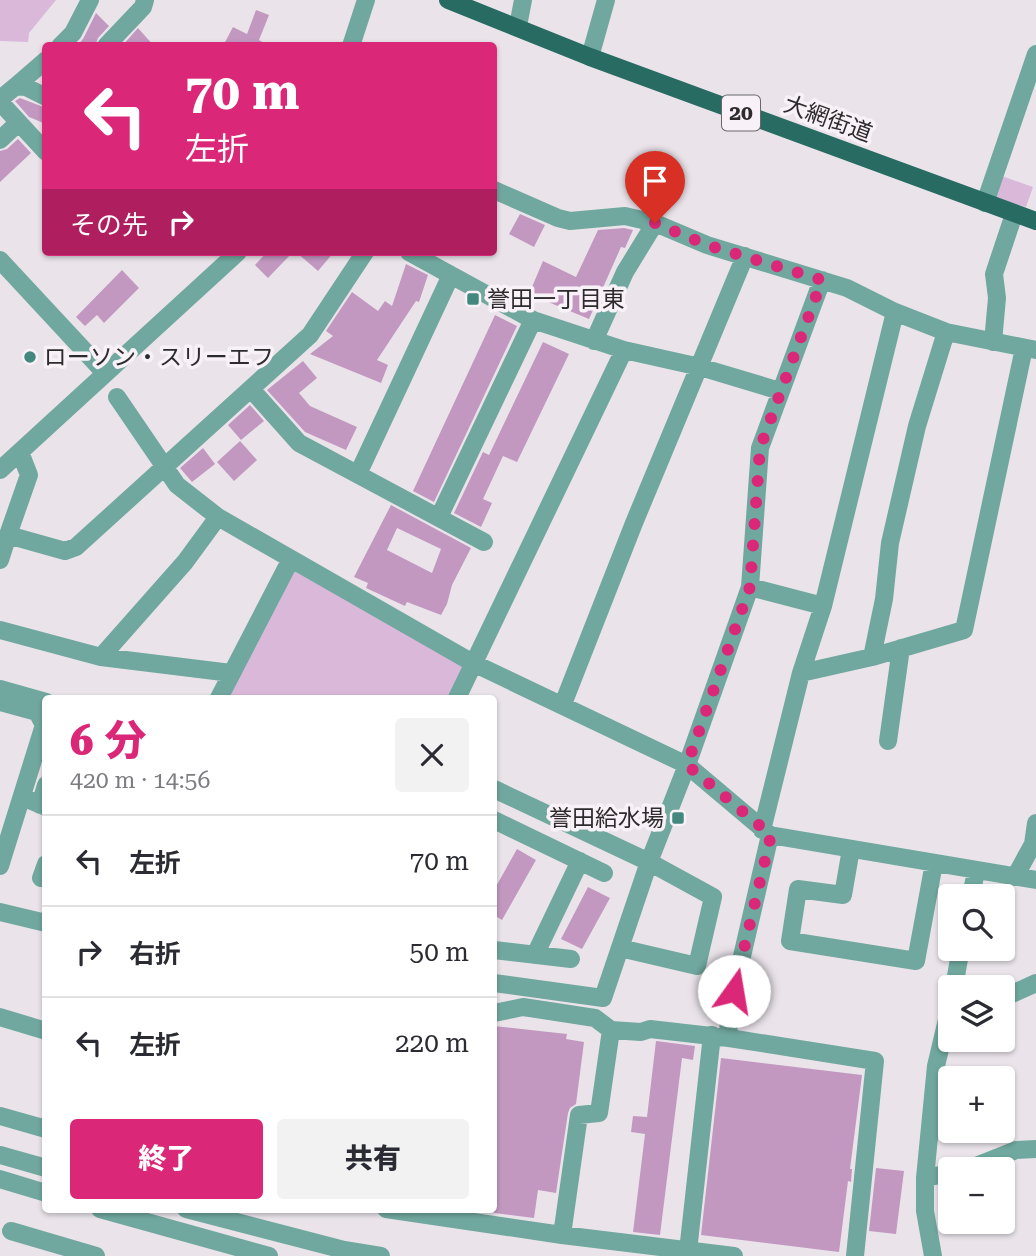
<!DOCTYPE html>
<html lang="ja">
<head>
<meta charset="utf-8">
<style>
  :root { --surface:#fff; --page:#f2f2f3; --text:#2b2b33; --muted:#7c7c81; --line:#e1e1e2; --accent:#db2777 }
  body { margin:0; font-family:"Roboto Serif","Noto Sans JP",serif; background:var(--page); color:var(--text); height:100vh; display:flex; flex-direction:column; font-size:26px; white-space:nowrap }
  * { box-sizing:border-box; margin:0 }
  p { font-size:23px; color:var(--muted) }
  .icon { flex:none; width:38px; height:38px; fill:none; stroke:currentColor; stroke-width:2; stroke-linecap:round; stroke-linejoin:round }
  .map { position:relative; flex:1; overflow:hidden }
  .sheet { position:absolute; left:42px; top:695px; width:455px; height:518px; display:flex; flex-direction:column; background:var(--surface); border-radius:7px; box-shadow:0 2px 5px #0004 }
  .sheet>* { flex:none }
  .banner { position:absolute; left:42px; top:42px; width:455px; height:214px; border-radius:7px; box-shadow:0 2px 5px #0004; background:#db2777; color:#fff; overflow:hidden }
  .buttons { position:absolute; left:938px; top:884px; display:grid; gap:14px }
  .buttons a { display:grid; place-items:center; width:77px; height:77px; border-radius:7px; background:var(--surface); box-shadow:0 2px 5px #0004; font-size:35px }
  .pin { position:absolute; display:grid; place-items:center; width:60px; height:60px; color:#fff; margin:-72px -30px; border-radius:50% 50% 50% 0; rotate:-45deg; box-shadow:0 0 7px #0007 }
  .pin .icon { rotate:45deg }
  .me { position:absolute; width:77px; margin:-38px; rotate:13deg; stroke-linejoin:round; filter:drop-shadow(0 0 5px #0008) }
  .turn { display:flex; align-items:center; gap:24px; height:147px; padding:0 28px; font-size:32px }
  .turn .icon { width:91px; height:91px; stroke-width:2.5 }
  .turn b { display:block; font-size:49px; line-height:60px }
  .then { display:flex; align-items:center; height:66px; padding:0 28px; background:#0003; gap:14px; font-size:26px }
  .round { display:grid; place-items:center; flex:none; width:74px; height:74px; border-radius:7px; background:var(--page) }
  .headline { display:flex; align-items:center; justify-content:space-between; height:119px; padding:0 28px }
  h1 { font-size:42px; font-weight:800; line-height:52px; color:var(--accent) }
  .primary-button { display:flex; gap:14px; margin-top:auto; padding:14px 28px }
  .primary-button a { flex:1; height:80px; border-radius:7px; background:var(--accent); color:#fff; font-size:28px; font-weight:800; line-height:80px; text-align:center }
  .primary-button a+a { background:var(--page); color:var(--text) }
  ul { padding:0; list-style:none }
  li { display:flex; align-items:center; gap:21px; height:91px; padding:0 28px; border-top:2px solid var(--line) }
  li div { flex:1 }
  li b { display:block; font-size:26px }
  li em { font-style:normal }
  .map>svg:first-child { display:block }
  .green { fill:#dab8d9 }
  .building { fill:#c298c1; fill-rule:evenodd }
  .lines { fill:none; stroke-linecap:round; stroke-linejoin:round }
  .minor { stroke:#70a89f; stroke-width:18 }
  .major { stroke:#276b62; stroke-width:18 }
  .route { stroke:#db2777; stroke-width:12; stroke-dasharray:0 21.6 }
  .poi-dot { fill:#43887e; stroke:#f8f1f7; stroke-width:2.5 }
  .labels { text-anchor:middle; dominant-baseline:central; stroke-width:7; stroke-linejoin:round; paint-order:stroke }
  .shield { fill:#f8f1f7; stroke:#6a666a; stroke-width:2 }
  .shield-label { font-size:21px; font-weight:bold; fill:#2d2b2d }
  .street-label { font-size:23px; fill:#2d2b2d; stroke:#f8f1f7 }
  .poi-label { font-size:23px; fill:#2d2b2d; stroke:#f8f1f7; text-anchor:start }
</style>
</head>
<body>
<div class="map">
<svg width="1036" height="1256" viewBox="0 0 1036 1256">
  <rect width="100%" height="100%" fill="#eae4ea"/>
  <!-- green -->
  <path class="green" d="M0 0H56L29 33 28 42 0 41Z
    M999 175 1033 187 1026 207 995 198Z
    M298 565 464 662 448 698H225Z"/>
  <!-- building -->
  <path class="building" d="M256 10 269 15 259 40 269 46H223L233 27 247 34Z
    M96 13 109 26 98 38 95 46H77L83 39Z
    M138 28 154 46H122Z
    M20 98 46 108V124L29 117 15 101Z
    M18 139 31 153 0 182V151L7 149Z
    M520 214 545 225 534 247 509 234Z
    M624 228 633 230 625 248 621 247 589 319 529 294 543 261 576 277 598 230Z
    M267 252H293L268 278 255 265Z
    M296 252H334L318 271Z
    M406 264 428 275 419 302 416 301 377 360 388 365 381 383 310 354 333 336 326 331 352 292 378 311 385 301 392 306Z
    M122 270 139 288 104 323 97 315 85 326 76 317Z
    M495 315 517 326 434 502 413 491Z
    M543 342 569 354 517 462 503 456 483 499 492 503 481 527 454 513 483 452 489 455Z
    M303 361 317 378 299 393 310 406 357 427 346 450 305 432 267 390Z
    M250 405 264 421 241 440 228 425Z
    M240 441 257 460 234 481 217 462Z
    M203 448 215 464 192 482 180 468Z
    M391 505 471 548 452 585 447 604 441 615 407 602 405 606 366 588 368 583 354 577ZM397 528 441 549 432 573 387 550Z
    M517 849 536 860 502 920 494 915V890Z
    M588 887 610 898 582 949 561 939Z
    M494 1026 567 1034 566 1039 584 1042 576 1104 570 1108 568 1113 556 1193 538 1190 534 1218 494 1213Z
    M656 1041 695 1046 693 1060 682 1058 660 1235 633 1232 645 1134 631 1132 633 1116 647 1117Z
    M721 1058 862 1075 850 1169H852L851 1182 848 1181 839 1252 701 1235Z
    M876 1168 904 1171 896 1234 869 1231Z"/>
  <g class="lines">
    <!-- minor -->
    <path class="minor" d="M518 26 523 0
      M60 46 73 33 90 0
      M106 46 143 7 145 0
      M351 46 366 0
      M590 57 606 0
      M16 86 46 60
      M0 99 16 86 26 87 46 97
      M0 102 46 152
      M0 140 18 123
      M494 190 558 218 570 221 625 216 655 223 707 245 847 288 895 312 946 332 1036 350
      M985 203 1036 54
      M409 252 533 320 624 350 700 367 780 391
      M0 260 105 373
      M594 341 625 272 655 223
      M993 342 997 298 994 274 1014 214
      M251 389 299 443 484 542
      M117 397 177 485 218 517 473 663 687 765 770 835 1036 880
      M0 470 238 252
      M358 474 451 275
      M439 517 533 320
      M8 535 29 475 20 452
      M0 560 8 535 65 551 76 547 310 335 365 252
      M750 587 823 606
      M0 630 101 657 231 673
      M101 657 185 562 218 517
      M872 657 884 599 890 543 917 426 946 332
      M801 673 872 657 964 630 1024 348
      M0 689 46 702
      M219 698 291 559
      M457 698 624 350
      M0 702 37 712 44 725 0 866
      M563 704 634 523 745 256
      M888 741 901 648
      M494 789 649 862 713 897 697 966 620 948
      M22 797 46 807
      M40 805 46 785
      M494 820 604 873
      M762 830 801 673 823 606 895 312
      M851 849 843 895 798 889 790 941 916 961 934 863
      M1015 877 1033 844 1036 823
      M41 878 46 864
      M971 896 976 871
      M0 912 46 923
      M494 950 571 959
      M535 955 580 861
      M494 983 603 998 649 862 687 765 750 587 760 448 822 280
      M954 987 961 948
      M1003 998 1036 983
      M494 1013 523 1007 595 1018 611 1030 641 1032 650 1029 729 1038 875 1061 855 1256
      M0 1017 46 1031
      M729 1038 728 1017 770 835
      M0 1116 46 1129
      M0 1155 46 1168
      M968 1169 1016 1150 1036 1149
      M925 1178 950 1173
      M0 1179 46 1193
      M100 1209 269 1256
      M186 1209 344 1250 381 1256
      M386 1209 562 1235 734 1256
      M11 1231 96 1256
      M562 1235 579 1115 599 1113 611 1030
      M688 1251 712 1035
      M933 1256 925 1211V1178L936 1066 950 1007"/>
    <!-- major -->
    <path class="major" d="M448 0 590 57 1036 221"/>
  </g>
  <g class="lines">
    <!-- route -->
    <path class="route" d="M655 223 707 245 822 280 760 448 750 587 687 765 771 835 734 991"/>
  </g>
  <!-- markers -->
  <g class="poi-dot">
    <rect x="466" y="292" width="14" height="14" rx="3.5"/>
    <circle cx="30" cy="357" r="7"/>
    <rect x="671" y="811" width="14" height="14" rx="3.5"/>
  </g>
  <g class="labels">
    <!-- shield labels -->
    <rect class="shield" x="722" y="95.5" width="38" height="35" rx="5"/>
    <g class="shield-label">
      <text x="741" y="113">20</text>
    </g>
    <!-- street labels -->
    <g class="street-label">
      <text transform="translate(828 119) rotate(20)">大網街道</text>
    </g>
    <!-- poi labels -->
    <g class="poi-label">
      <text x="487" y="299">誉田一丁目東</text>
      <text x="44" y="357">ローソン・スリーエフ</text>
      <text x="664" y="818" text-anchor="end">誉田給水場</text>
    </g>
  </g>
</svg>
<div class="buttons">
<a><svg class="icon" aria-label="search" viewBox="0 0 24 24"><circle cx="10" cy="10" r="6"/><path d="M15 15l6 6"/></svg></a>
<a><svg class="icon" aria-label="layers" viewBox="0 0 24 24"><path d="M12 4l9 5-9 5-9-5zM3 14l9 5 9-5"/></svg></a>
<a>+</a>
<a>−</a>
</div>
<div class="pin" style="left:655px;top:223px;background:#d93025"><svg class="icon" aria-label="arrive" viewBox="0 0 24 24"><path d="M6 21V4h12l-3 4 3 4H6"/></svg></div>
<svg class="me" style="left:734px;top:991px" viewBox="-20 -20 40 40"><circle r="19" fill="#fff"/><path d="M0-13L10 11 0 6-10 11z" fill="#db2777"/></svg>
<div class="banner">
<div class="turn"><svg class="icon" aria-label="left" viewBox="0 0 24 24"><path d="M17 20v-9H6M10 6l-5 5 5 5"/></svg><div><b>70 m</b>左折</div></div>
<div class="then">その先<svg class="icon" aria-label="right" viewBox="0 0 24 24"><path d="M7 20v-9h11M14 6l5 5-5 5"/></svg></div>
</div>
<section class="sheet">
<div class="headline"><div><h1>6 分</h1><p>420 m · 14:56</p></div><a class="round"><svg class="icon" aria-label="close" viewBox="0 0 24 24"><path d="M6 6l12 12M18 6L6 18"/></svg></a></div>
<ul>
<li><svg class="icon" aria-label="left" viewBox="0 0 24 24"><path d="M17 20v-9H6M10 6l-5 5 5 5"/></svg><div><b>左折</b></div><em>70 m</em></li>
<li><svg class="icon" aria-label="right" viewBox="0 0 24 24"><path d="M7 20v-9h11M14 6l5 5-5 5"/></svg><div><b>右折</b></div><em>50 m</em></li>
<li><svg class="icon" aria-label="left" viewBox="0 0 24 24"><path d="M17 20v-9H6M10 6l-5 5 5 5"/></svg><div><b>左折</b></div><em>220 m</em></li>
</ul>
<div class="primary-button"><a>終了</a><a>共有</a></div>
</section>
</div>
</body>
</html>
